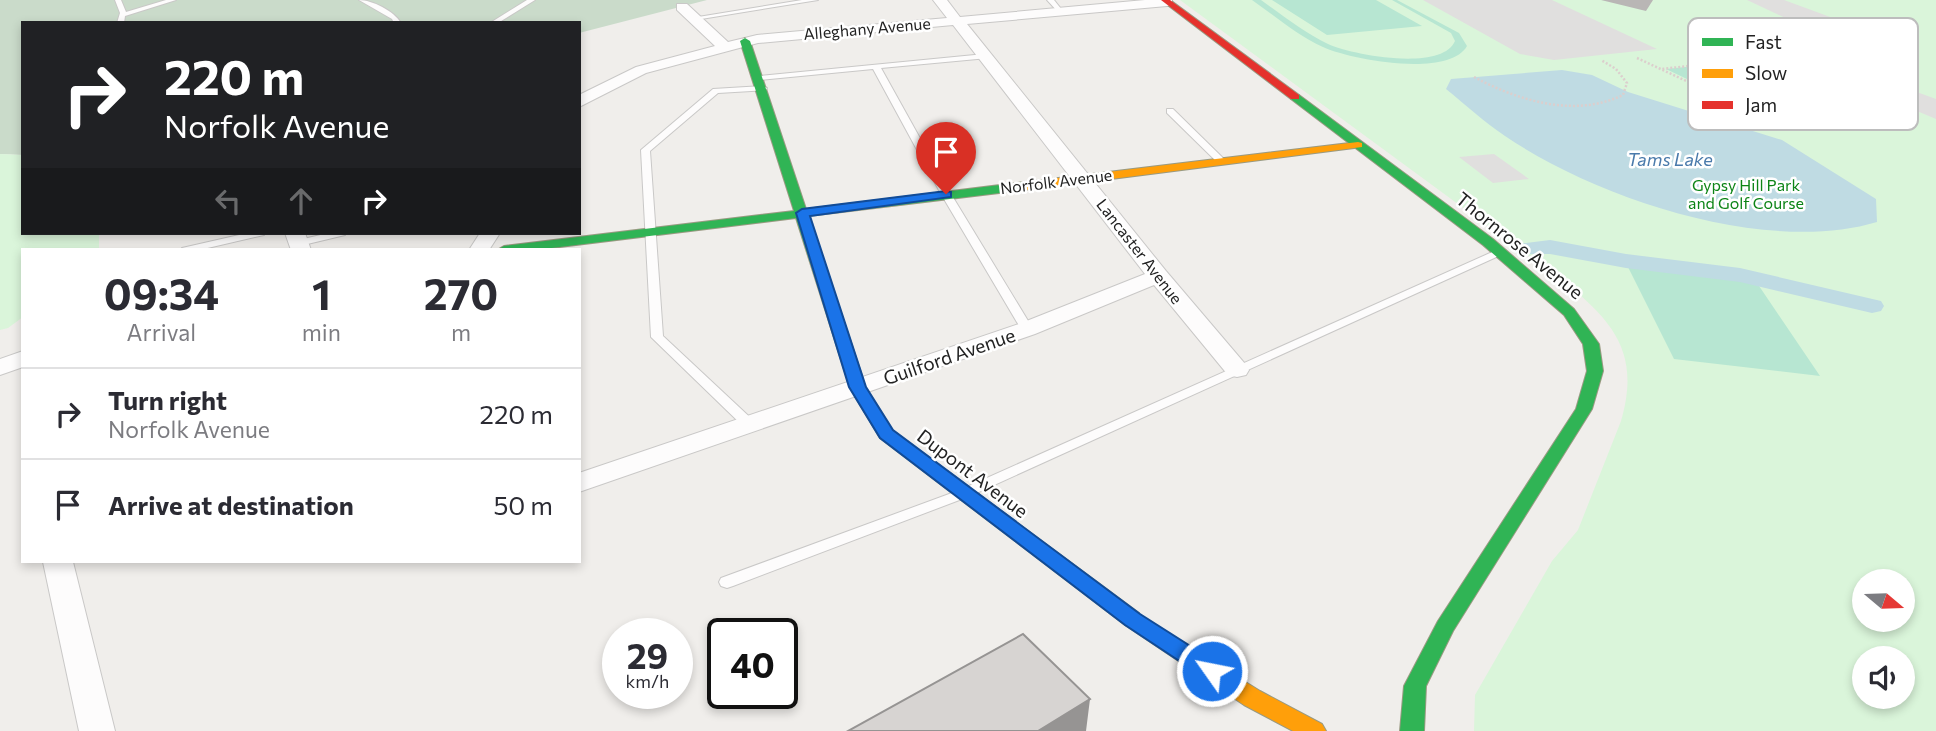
<!DOCTYPE html>
<html lang="en">
<head>
<meta charset="utf-8">
<style>
  :root { --surface:#fff; --page:#f7f7f7; --text:#2b2b33; --muted:#7c7c81; --line:#e1e1e2 }
  body { margin:0; font-family:Commissioner,sans-serif; background:var(--page); color:var(--text); height:100vh; display:flex; flex-direction:column; font-size:26px; white-space:nowrap }
  * { box-sizing:border-box; margin:0 }
  p { font-size:23px; color:var(--muted) }
  .icon { flex:none; width:38px; height:38px; fill:none; stroke:currentColor; stroke-width:2; stroke-linecap:round; stroke-linejoin:round }
  .map { position:relative; flex:1; overflow:hidden }
  .panel { position:absolute; left:21px; top:248px; width:560px; height:315px; display:flex; flex-direction:column; background:var(--surface); border-radius:0px; box-shadow:0 4px 10px #0003 }
  .panel>* { flex:none }
  .top-card { position:absolute; left:21px; top:21px; width:560px; height:214px; border-radius:0px; box-shadow:0 4px 10px #0003; background:#202124; color:#fff; overflow:hidden }
  .needle { width:46px; rotate:109deg }
  .buttons { position:absolute; left:1852px; top:569px; display:grid; gap:14px }
  .buttons a { display:grid; place-items:center; width:63px; height:63px; border-radius:50%; background:var(--surface); box-shadow:0 4px 10px #0003; font-size:35px }
  .speed { position:absolute; left:602px; top:618px; display:flex; gap:14px; font-size:35px; font-weight:700; text-align:center }
  .speed>* { display:grid; place-content:center; width:91px; height:91px; border-radius:50%; background:var(--surface); box-shadow:0 4px 10px #0003; line-height:1 }
  .speed small { font-size:18px; font-weight:400 }
  .speed .limit { border:4px solid #111; border-radius:10px; background:#fff; color:#111 }
  .pin { position:absolute; display:grid; place-items:center; width:60px; height:60px; color:#fff; margin:-72px -30px; border-radius:50% 50% 50% 0; rotate:-45deg; box-shadow:0 0 7px #0007 }
  .pin .icon { rotate:45deg }
  .me { position:absolute; width:77px; margin:-38px; rotate:303deg; stroke-linejoin:round; filter:drop-shadow(0 0 5px #0008) }
  .turn { display:flex; align-items:center; gap:24px; height:147px; padding:0 28px; font-size:32px }
  .turn .icon { width:91px; height:91px; stroke-width:2.5 }
  .turn b { display:block; font-size:49px; line-height:60px }
  .lanes { display:flex; align-items:center; height:66px; padding:0 28px; background:#0003; justify-content:center; gap:35px; direction:ltr }
  .lanes .off { opacity:.35 }
  .eta { display:flex; justify-content:space-evenly; align-items:center; height:119px; text-align:center }
  .eta b { font-size:42px; font-weight:700; line-height:49px }
  ul { padding:0; list-style:none }
  li { display:flex; align-items:center; gap:21px; height:91px; padding:0 28px; border-top:2px solid var(--line) }
  li div { flex:1 }
  li b { display:block; font-size:26px }
  li em { font-style:normal }
  .map>svg:first-child { display:block }
  .cemetery { fill:#cadbca }
  .park { fill:#daf5da; fill-rule:evenodd }
  .pitch { fill:#b7e6d2 }
  .parking { fill:#e0dfde }
  .water { fill:#bfdbe3 }
  .lines { fill:none; stroke-linecap:round; stroke-linejoin:round }
  .canal { fill:#bfdbe3; fill-rule:evenodd }
  .lane-casing { stroke:#c9c8c7; stroke-width:2 }
  .street-casing { stroke:#c9c8c7; stroke-width:2 }
  .fast-casing { stroke:#999a82; stroke-width:2 }
  .slow-casing { stroke:#999a82; stroke-width:2 }
  .jam-casing { stroke:#999a82; stroke-width:2 }
  .path { stroke:#dccecd; stroke-width:2.5; stroke-dasharray:2 2; stroke-linecap:butt }
  .lane { fill:#fdfcfc; fill-rule:evenodd }
  .street { fill:#fdfcfc; fill-rule:evenodd }
  .fast { fill:#30b455; fill-rule:evenodd }
  .slow { fill:#ff9f0a; fill-rule:evenodd }
  .jam { fill:#e5322d; fill-rule:evenodd }
  .wall { fill:#b9b6b5 }
  .shaded-wall { fill:#969493 }
  .building { fill:#d7d4d2; stroke:#969493; stroke-width:2 }
  .route { fill:#1a73e8; stroke:#114b97; stroke-width:2 }
  .labels { text-anchor:middle; dominant-baseline:central; stroke-width:5; stroke-linejoin:round; paint-order:stroke }
  .far-street-label { font-size:16px; fill:#222; stroke:#fff }
  .far-park-label { font-size:16px; fill:#0c8416; stroke:#fff }
  .far-water-label { font-size:18px; font-style:italic; fill:#4a7aab; stroke:#fff }
  .street-label { font-size:19px; fill:#222; stroke:#fff }
  .key { fill:#fff; stroke:#bdbdbd; stroke-width:2 }
  .key-label { font-size:19px; fill:#222 }
</style>
</head>
<body>
<div class="map">
<svg width="1936" height="731" viewBox="0 0 1936 731">
  <rect width="100%" height="100%" fill="#f0eeeb"/>
  <!-- cemetery -->
  <path class="cemetery" d="M0 0H707L579 33V23H23V155L0 154Z"/>
  <!-- park -->
  <path class="park" d="M1180 0H1936V731H1474L1475 695 1552 561 1578 530 1621 421C1640 356 1616 324 1567 284ZM1864 581H1902V620H1864ZM1864 658H1902V696H1864Z
    M0 154 23 155V233H99V250H23V317L8 328 0 330Z"/>
  <!-- pitch -->
  <path class="pitch" d="M1252 0H1261C1282 15 1305 33 1328 44 1352 55 1442 72 1455 41L1451 33 1392 0H1397L1459 33 1467 46C1449 78 1351 60 1323 47 1298 36 1275 16 1252 0Z
    M1272 0H1376L1422 26 1327 35Z
    M1715 64 1764 86 1712 91 1666 69Z
    M1628 267 1755 280 1820 376 1674 359Z"/>
  <!-- parking -->
  <path class="parking" d="M1423 0H1552L1657 49 1554 60 1520 54Z
    M1747 0H1784L1871 32 1822 35Z
    M1889 82 1936 99V119L1855 85Z
    M1494 154 1529 179 1493 183 1459 157Z"/>
  <!-- water -->
  <path class="water" d="M1562 70 1592 75 1628 92 1782 140 1876 199 1877 222C1767 255 1598 199 1505 136 1484 122 1466 105 1446 89L1451 79Z"/>
  <g class="lines">
    <!-- canal -->
    <path class="canal" d="M1550 240 1626 254 1740 268 1881 301 1884 306 1881 311 1872 313 1740 282 1626 268 1550 254H1517L1514 249 1517 244Z"/>
    <defs>
      <path id="lane" d="M115 0H121L126 12 166 0H176L125 16 124 23H117L120 13Z
        M359 0C372 0 394 11 401 23H394L392 19Z
        M527 0H535L498 23H490Z
        M802 0H818L695 20 692 18Z
        M1047 0H1054L1062 10V12H1058Z
        M985 54 989 56 988 58 881 68 951 194 1033 329 1027 333 1021 329 941 194 873 69 759 80 755 78 759 76Z
        M763 86 767 88 766 90 718 93 650 151 663 336 755 422 757 425 755 428H745L651 337 641 150 713 89Z
        M1167 109H1173L1225 160V164H1219L1167 113Z
        M248 233H265L264 235 199 250H181L182 248Z
        M329 233H346L345 235 299 246 294 243 295 241Z
        M1499 249 1503 250 1504 252 1503 254 970 496 733 586 727 588 721 586 719 582 721 578 960 490Z"/>
      <path id="street" d="M933 0H947L960 17 1145 0H1172V5L1167 6 967 24 1166 271 1246 365 1249 370 1246 375 1237 377 1228 375 1154 285 1035 334 579 492V473L1019 324 1145 274 953 25 758 43 646 73 579 107V95L636 67 715 46 677 10V4H687L728 42 757 35 947 18Z
        M285 233H305L311 250H291Z
        M480 233H500L489 250H469Z
        M23 351V367L0 375V359Z
        M43 562H73L115 731H79Z"/>
      <path id="fast" d="M745 38 750 41 806 209 1025 182 1031 186 1025 190 809 216 866 388 892 430 1139 613 1142 619 1139 625 1132 627 1125 625 880 438 850 388 796 218 535 250H497L504 246 794 211 740 41Z
        M1291 95H1299L1493 239 1574 309 1599 344 1603 371 1592 409 1453 631 1426 686 1424 731H1400L1404 686 1438 621 1576 409 1587 371 1583 344 1564 315 1483 245 1291 99Z"/>
      <path id="slow" d="M1358 142 1362 143V147L1025 190 1019 186 1025 182Z
        M1132 611 1260 691 1322 724 1326 731H1293L1244 705 1125 625 1122 619 1125 613Z"/>
      <path id="jam" d="M1161 0H1170L1299 95V99H1291Z"/>
    </defs>
    <!-- lane casing -->
    <use href="#lane" class="lane-casing"/>
    <!-- street casing -->
    <use href="#street" class="street-casing"/>
    <!-- fast casing -->
    <use href="#fast" class="fast-casing"/>
    <!-- slow casing -->
    <use href="#slow" class="slow-casing"/>
    <!-- jam casing -->
    <use href="#jam" class="jam-casing"/>
    <!-- path -->
    <path class="path" d="M1637 58 1712 93 1768 86 1715 63 1662 69
      M1474 77C1519 101 1575 118 1623 95L1627 83 1616 69 1601 60"/>
    <!-- lane -->
    <use href="#lane" class="lane"/>
    <!-- street -->
    <use href="#street" class="street"/>
    <!-- fast -->
    <use href="#fast" class="fast"/>
    <!-- slow -->
    <use href="#slow" class="slow"/>
    <!-- jam -->
    <use href="#jam" class="jam"/>
  </g>
  <!-- wall -->
  <path class="wall" d="M1601 0H1653L1646 11Z"/>
  <!-- shaded-wall -->
  <path class="shaded-wall" d="M1090 699 1086 731H1038Z"/>
  <!-- building -->
  <path class="building" d="M1023 634 1090 699 1038 731H848Z"/>
  <!-- route -->
  <path class="route" d="M946 191 951 192V197L810 216 866 387 893 430 1140 614 1220 665 1223 671 1220 678 1212 680 1205 678 1125 625 880 438 849 387 796 213 802 209Z"/>
  <g class="labels">
    <!-- far-street labels -->
    <g class="far-street-label">
      <text transform="translate(867 28) rotate(-5)">Alleghany Avenue</text>
      <text transform="translate(1056 181) rotate(-7)">Norfolk Avenue</text>
      <text transform="translate(1140 251) rotate(52)">Lancaster Avenue</text>
    </g>
    <!-- far-park labels -->
    <g class="far-park-label">
      <text x="1746" y="184">Gypsy Hill Park<tspan x="1746" dy="18">and Golf Course</tspan></text>
    </g>
    <!-- far-water labels -->
    <g class="far-water-label">
      <text x="1670" y="159">Tams Lake</text>
    </g>
    <!-- street labels -->
    <g class="street-label">
      <text transform="translate(1520 245) rotate(39)">Thornrose Avenue</text>
      <text transform="translate(949 356) rotate(-19)">Guilford Avenue</text>
      <text transform="translate(973 473) rotate(37)">Dupont Avenue</text>
    </g>
  </g>
  <!-- legend -->
  <rect x="1688" y="18" width="230" height="112" rx="10" class="key"/>
  <rect x="1702" y="38" width="31" height="8" fill="#30b455"/>
  <rect x="1702" y="69" width="31" height="9" fill="#ff9f0a"/>
  <rect x="1702" y="101" width="31" height="8" fill="#e5322d"/>
  <g class="key-label">
    <text x="1745" y="49">Fast</text>
    <text x="1745" y="80">Slow</text>
    <text x="1745" y="112">Jam</text>
  </g>
</svg>
<div class="buttons">
<a><svg class="needle" viewBox="-14 -14 28 28"><path d="M0-13l5 13h-10z" fill="#e53935"/><path d="M0 13l5-13h-10z" fill="#7c7c81"/></svg></a>
<a><svg class="icon" aria-label="sound" viewBox="0 0 24 24"><path d="M4 9h4l5-4v14l-5-4H4zM17 9q2 3 0 6"/></svg></a>
</div>
<div class="speed"><div>29<small>km/h</small></div><div class="limit">40</div></div>
<div class="pin" style="left:946px;top:194px;background:#d93025"><svg class="icon" aria-label="arrive" viewBox="0 0 24 24"><path d="M6 21V4h12l-3 4 3 4H6"/></svg></div>
<svg class="me" style="left:1212px;top:671px" viewBox="-20 -20 40 40"><circle r="17" fill="#1a73e8" stroke="#fff" stroke-width="3"/><path d="M0-11L8 9 0 5-8 9z" fill="#fff"/></svg>
<div class="top-card">
<div class="turn"><svg class="icon" aria-label="right" viewBox="0 0 24 24"><path d="M7 20v-9h11M14 6l5 5-5 5"/></svg><div><b>220 m</b>Norfolk Avenue</div></div>
<div class="lanes"><svg class="icon off" aria-label="left" viewBox="0 0 24 24"><path d="M17 20v-9H6M10 6l-5 5 5 5"/></svg><svg class="icon off" aria-label="ahead" viewBox="0 0 24 24"><path d="M12 20V5M6 11l6-6 6 6"/></svg><svg class="icon" aria-label="right" viewBox="0 0 24 24"><path d="M7 20v-9h11M14 6l5 5-5 5"/></svg></div>
</div>
<section class="panel">
<div class="eta">
<div><b>09:34</b><p>Arrival</p></div>
<div><b>1</b><p>min</p></div>
<div><b>270</b><p>m</p></div>
</div>
<ul>
<li><svg class="icon" aria-label="right" viewBox="0 0 24 24"><path d="M7 20v-9h11M14 6l5 5-5 5"/></svg><div><b>Turn right</b><p>Norfolk Avenue</p></div><em>220 m</em></li>
<li><svg class="icon" aria-label="arrive" viewBox="0 0 24 24"><path d="M6 21V4h12l-3 4 3 4H6"/></svg><div><b>Arrive at destination</b></div><em>50 m</em></li>
</ul>
</section>
</div>
</body>
</html>
